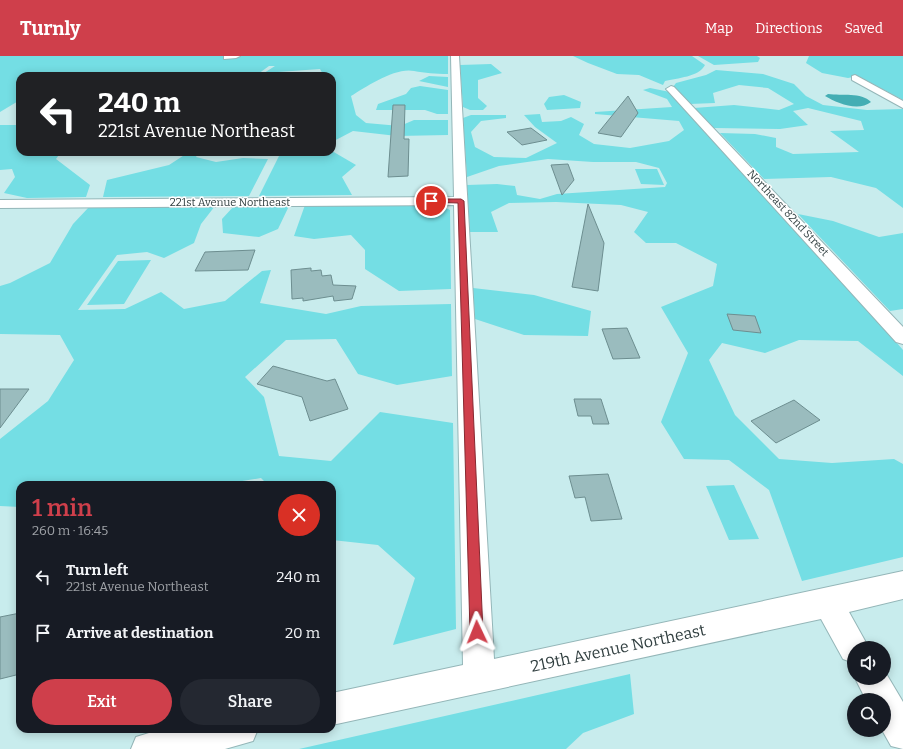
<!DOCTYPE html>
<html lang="en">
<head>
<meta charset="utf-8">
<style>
  :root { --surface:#171b24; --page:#242831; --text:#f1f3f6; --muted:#9ea1a6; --accent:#cf3f4b }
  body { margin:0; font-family:Bitter,serif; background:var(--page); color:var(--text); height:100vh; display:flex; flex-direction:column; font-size:15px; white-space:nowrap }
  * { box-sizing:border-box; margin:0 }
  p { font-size:13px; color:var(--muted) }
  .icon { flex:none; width:22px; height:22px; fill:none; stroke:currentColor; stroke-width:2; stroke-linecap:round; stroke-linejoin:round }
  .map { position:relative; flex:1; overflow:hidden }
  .drawer { position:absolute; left:16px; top:425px; width:320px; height:252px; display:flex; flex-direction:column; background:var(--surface); border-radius:12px; box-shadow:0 2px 10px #0003 }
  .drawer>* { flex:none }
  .top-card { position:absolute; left:16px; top:16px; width:320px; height:84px; border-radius:12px; box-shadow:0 2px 10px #0003; background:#202124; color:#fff; overflow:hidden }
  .tools { position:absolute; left:847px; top:585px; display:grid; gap:8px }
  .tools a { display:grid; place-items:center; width:44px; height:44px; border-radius:50%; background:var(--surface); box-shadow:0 2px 10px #0003; font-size:20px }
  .pin { position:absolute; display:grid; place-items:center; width:34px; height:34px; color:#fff; margin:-17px; border:2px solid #fff; border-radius:50%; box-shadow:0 1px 4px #0007 }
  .me { position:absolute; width:44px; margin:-22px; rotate:358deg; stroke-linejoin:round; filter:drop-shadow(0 0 3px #0008) }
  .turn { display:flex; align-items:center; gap:14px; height:84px; padding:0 16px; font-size:18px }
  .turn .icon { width:52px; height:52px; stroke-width:2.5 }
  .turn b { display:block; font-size:28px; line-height:34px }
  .round { display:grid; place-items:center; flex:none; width:42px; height:42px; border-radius:21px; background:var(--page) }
  .summary { display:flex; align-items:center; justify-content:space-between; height:68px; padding:0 16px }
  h1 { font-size:24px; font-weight:600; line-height:30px; color:var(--accent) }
  .primary-button { display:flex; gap:8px; margin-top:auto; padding:8px 16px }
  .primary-button a { flex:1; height:46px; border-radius:24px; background:var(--accent); color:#fff; font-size:16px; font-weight:600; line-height:46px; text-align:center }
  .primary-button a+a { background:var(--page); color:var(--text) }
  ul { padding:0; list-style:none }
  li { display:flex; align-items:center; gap:12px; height:56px; padding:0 16px }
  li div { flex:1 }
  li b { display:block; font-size:15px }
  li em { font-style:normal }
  header { display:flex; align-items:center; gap:24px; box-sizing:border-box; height:56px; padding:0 20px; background:var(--accent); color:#fff }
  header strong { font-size:19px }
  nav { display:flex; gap:22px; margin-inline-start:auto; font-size:14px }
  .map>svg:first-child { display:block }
  .green { fill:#74dee4 }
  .water { fill:#44aeb4 }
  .building { fill:#9abcbe; stroke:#6d8e90 }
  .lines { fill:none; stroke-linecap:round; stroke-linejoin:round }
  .minor-casing { stroke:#94b6b8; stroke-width:2 }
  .minor { fill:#fff; fill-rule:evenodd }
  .route { fill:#cf3f4b; stroke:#872931 }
  .labels { text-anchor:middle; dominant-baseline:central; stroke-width:3; stroke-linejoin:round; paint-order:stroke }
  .far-street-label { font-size:11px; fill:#313f40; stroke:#fff }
  .near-street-label { font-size:16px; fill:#313f40; stroke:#fff }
</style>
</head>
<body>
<header>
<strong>Turnly</strong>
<nav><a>Map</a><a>Directions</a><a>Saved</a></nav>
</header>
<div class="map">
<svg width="903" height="693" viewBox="0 0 903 693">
  <rect width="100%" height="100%" fill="#c8eced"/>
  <!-- green -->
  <path class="green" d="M0 0H448V18C435 18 425 17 414 15 395 11 366 31 351 40L356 59 366 67 400 70 414 64H448V79L397 80 353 75 332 86V20H324L320 13 264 17 275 10H269L258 18 233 20H20V44L0 56Z
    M573 0H692L705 9C699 21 677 22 665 25L663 29 639 19 617 18 588 7Z
    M698 0H757L760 2 758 6 714 9Z
    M809 0H903V44L858 20 848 22 822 17 806 7Z
    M491 8 502 17 478 24V42L487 50 483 54H470L463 51 460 9Z
    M716 14 763 18 794 28 806 40 823 49 867 54 903 53V152L876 132 831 121 764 123 720 77 755 78 776 82V91L793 98 859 96 830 75 864 74 861 65 808 52 793 55 808 69 780 73 714 72 694 52 734 49 779 54 794 48 768 32 739 29 713 37 715 47 690 48 673 31 676 27 706 19Z
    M429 20 448 21V31L419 25Z
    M420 30 448 34V58H437L425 54H376L378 48 406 38 411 32Z
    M650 32 670 36 844 226 903 294V320L858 285 799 284 765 297 722 287 709 304 735 359 779 403 832 407 894 403 903 408V501L802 525 769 434 729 404 684 403 661 366 688 297 661 251 713 230 717 208 676 187H646L634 176 648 156 621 149 556 146 509 147 491 156 498 176H470L467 129 497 128 515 130 517 139 540 143 557 138 665 131 667 127 659 112 636 106H593L548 103 499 110 467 121 463 62 471 59H506V62L481 65 471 76 475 91 494 101 526 102 557 87 535 71 524 59 540 58 542 66 561 65 571 61 584 68 579 79 594 88 630 92 669 85 684 74 679 65 595 58V56L672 51 667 43 643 34Z
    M564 39 581 46 580 52 547 54 544 48 549 41Z
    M0 69H20V96H61L56 103 90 129 86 141 27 142 4 137 15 121 12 113 0 114Z
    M332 95 356 109 342 121 352 139 259 140 281 96Z
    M189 96H199L196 101 216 106 243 102 268 103 249 140 103 141 107 124 169 109Z
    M635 113H657L664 129 641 128Z
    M305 149H440L450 154 451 233 399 235 365 213V194L351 179 314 183 294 180Z
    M215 150 201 168 194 187 164 202 147 196 117 199 78 254 125 253 161 236 184 253 225 245 262 215 271 214 260 247 326 258 361 250 451 248 452 320 397 329 358 318 336 283 286 284 245 321 264 341 279 400 331 405 380 356 453 367 456 573 393 589 415 522 378 489 332 484V429H268L261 422 218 429H20V451L0 450V383L48 345 74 304 60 279 0 278V230L10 227 50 207 73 168 89 151Z
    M234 150H289L278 173 259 181 223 177 222 163Z
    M798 158 833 165 879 181 903 177V253L890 255Z
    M151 204 124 248 87 249 118 205Z
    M473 232 534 239 591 255 588 280 524 279 475 263Z
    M734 429 759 483 729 484 706 430Z
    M630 618 634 658 583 677 566 693H299Z"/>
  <!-- water -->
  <path class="water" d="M828 38C842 40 861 36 871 46 858 56 837 47 825 40Z"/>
  <!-- building -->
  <path class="building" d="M628 40 638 57 621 81 598 77Z
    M393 49H405L404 83H409L408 120 388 121Z
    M531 72 547 84 522 89 507 76Z
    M568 108 574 124 562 139 551 109Z
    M588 148 604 187 598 235 572 231Z
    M255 194 248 214 195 215 205 196Z
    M311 212V215L321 214 322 220 331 219 333 229 356 230 352 243 334 245 333 240 303 245V242L292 243 291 214Z
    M727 258 755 260 761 277 733 274Z
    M627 272 640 302 613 303 602 273Z
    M273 310 327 325 335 323 348 353 310 365 302 341 257 328Z
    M0 333H29L0 372Z
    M574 343H601L609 368H593L591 360H578Z
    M794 344 820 364 776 387 751 365Z
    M608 418 622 463 591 465 585 441 575 442 569 420Z
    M20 557V618L0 623V561Z"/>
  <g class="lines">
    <defs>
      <path id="minor" d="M224 0H240L236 2 224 3Z
        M451 0H459L494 603 903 515V543L849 556 869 592H854V607L843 603 821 563 332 669V637L463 609 454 149 0 152V144L454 141Z
        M855 19 903 45V52L852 24V20Z
        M671 30 674 31 903 271V288L896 286 668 35 666 33Z
        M884 614 903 646V693L891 690 882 674H884V644H866L855 622H884Z
        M162 673H258L253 685 225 693H131L136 681Z"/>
    </defs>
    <!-- minor casing -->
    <use href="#minor" class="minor-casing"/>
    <!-- minor -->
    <use href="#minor" class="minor"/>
  </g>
  <!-- route -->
  <path class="route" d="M431 143H461L464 145 483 576 481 581 477 583 472 581 470 576 458 147 429 146 428 145Z"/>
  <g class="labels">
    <!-- far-street labels -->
    <g class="far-street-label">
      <text x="230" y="146">221st Avenue Northeast</text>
      <text transform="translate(788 157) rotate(47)">Northeast 82nd Street</text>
    </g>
    <!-- near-street labels -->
    <g class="near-street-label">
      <text transform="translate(618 592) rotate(-12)">219th Avenue Northeast</text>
    </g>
  </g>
</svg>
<div class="tools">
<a><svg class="icon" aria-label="sound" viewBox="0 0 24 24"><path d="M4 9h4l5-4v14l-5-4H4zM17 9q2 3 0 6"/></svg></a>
<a><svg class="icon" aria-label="search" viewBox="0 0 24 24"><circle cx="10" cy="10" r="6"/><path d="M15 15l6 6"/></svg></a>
</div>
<div class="pin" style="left:431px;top:145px;background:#d93025"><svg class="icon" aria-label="arrive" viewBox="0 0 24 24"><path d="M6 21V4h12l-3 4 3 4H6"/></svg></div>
<svg class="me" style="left:477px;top:576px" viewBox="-20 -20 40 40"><path d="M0-17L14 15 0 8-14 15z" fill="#cf3f4b" stroke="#fff" stroke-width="4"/></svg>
<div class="top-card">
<div class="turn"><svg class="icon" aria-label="left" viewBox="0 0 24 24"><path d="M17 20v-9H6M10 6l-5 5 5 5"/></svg><div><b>240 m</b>221st Avenue Northeast</div></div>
</div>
<section class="drawer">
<div class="summary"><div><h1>1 min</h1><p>260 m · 16:45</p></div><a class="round" style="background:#d93025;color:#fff"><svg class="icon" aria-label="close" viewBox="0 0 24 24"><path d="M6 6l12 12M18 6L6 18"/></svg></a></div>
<ul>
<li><svg class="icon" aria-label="left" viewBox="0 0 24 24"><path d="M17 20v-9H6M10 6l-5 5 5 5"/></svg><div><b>Turn left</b><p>221st Avenue Northeast</p></div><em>240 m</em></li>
<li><svg class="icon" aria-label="arrive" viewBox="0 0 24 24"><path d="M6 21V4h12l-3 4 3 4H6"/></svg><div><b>Arrive at destination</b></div><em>20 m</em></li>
</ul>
<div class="primary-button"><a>Exit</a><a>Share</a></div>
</section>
</div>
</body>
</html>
